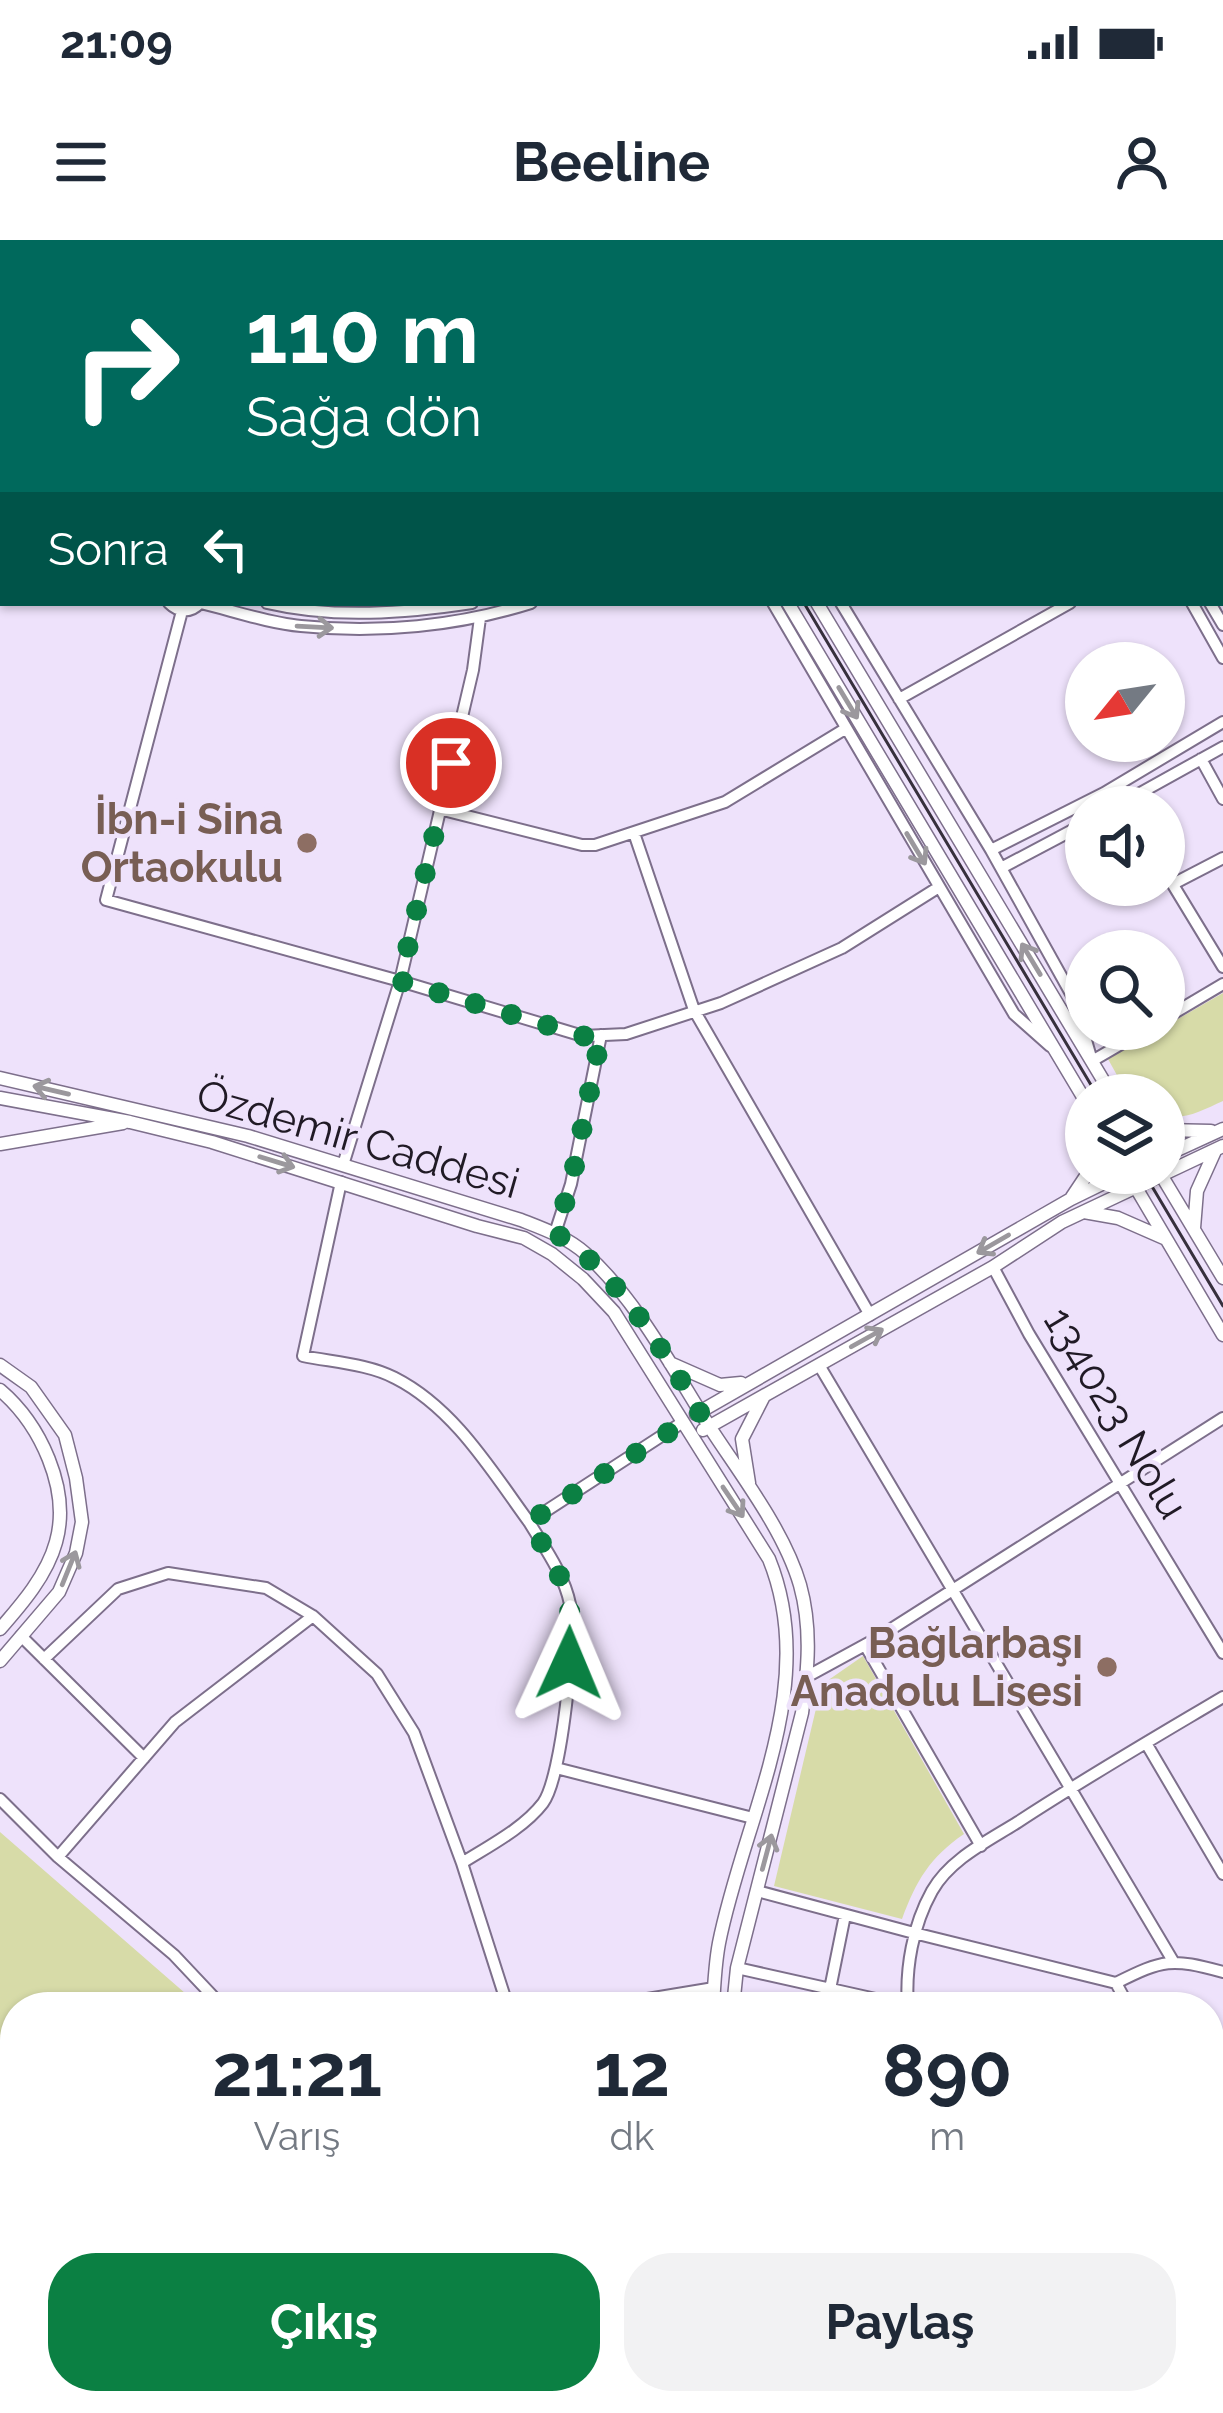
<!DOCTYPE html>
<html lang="tr">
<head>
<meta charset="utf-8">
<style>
  :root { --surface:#fff; --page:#f2f2f3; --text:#1f2937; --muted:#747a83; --accent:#0b8043 }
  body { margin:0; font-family:Raleway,sans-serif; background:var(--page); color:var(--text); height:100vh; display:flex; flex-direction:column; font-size:45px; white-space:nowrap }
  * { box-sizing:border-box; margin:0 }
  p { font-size:39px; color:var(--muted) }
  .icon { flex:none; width:66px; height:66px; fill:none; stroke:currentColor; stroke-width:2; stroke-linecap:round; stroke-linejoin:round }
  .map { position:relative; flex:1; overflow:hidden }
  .sheet { position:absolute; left:0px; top:1752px; width:1224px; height:423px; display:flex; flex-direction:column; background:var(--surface); border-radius:48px 48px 0 0; box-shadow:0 3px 9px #0004 }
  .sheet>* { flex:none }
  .guide { position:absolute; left:0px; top:0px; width:1224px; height:366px; box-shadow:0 3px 9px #0004; background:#00695c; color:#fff; overflow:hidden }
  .needle { width:78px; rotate:240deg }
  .controls { position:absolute; left:1065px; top:402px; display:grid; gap:24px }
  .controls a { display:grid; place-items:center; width:120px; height:120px; border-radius:50%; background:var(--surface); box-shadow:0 3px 9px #0004; font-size:60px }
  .pin { position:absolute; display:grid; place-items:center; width:102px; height:102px; color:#fff; margin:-51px; border:6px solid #fff; border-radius:50%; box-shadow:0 3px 12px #0007 }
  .me { position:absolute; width:132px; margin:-66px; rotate:1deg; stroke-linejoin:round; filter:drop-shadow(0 0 9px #0008) }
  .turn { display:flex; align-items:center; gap:42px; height:252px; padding:0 48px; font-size:54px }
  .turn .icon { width:156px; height:156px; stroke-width:2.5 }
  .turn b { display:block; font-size:84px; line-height:102px }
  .then { display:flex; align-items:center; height:114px; padding:0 48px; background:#0003; gap:24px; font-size:45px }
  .eta { display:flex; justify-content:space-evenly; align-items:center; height:204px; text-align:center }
  .eta b { font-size:72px; font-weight:700; line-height:84px }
  .primary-button { display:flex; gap:24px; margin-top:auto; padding:24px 48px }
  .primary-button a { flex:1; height:138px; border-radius:48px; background:var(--accent); color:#fff; font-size:48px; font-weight:700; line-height:138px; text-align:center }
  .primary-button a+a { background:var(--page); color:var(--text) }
  .status { display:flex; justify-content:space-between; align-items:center; height:84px; padding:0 60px; background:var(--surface); direction:ltr }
  .status svg { height:33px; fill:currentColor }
  header { display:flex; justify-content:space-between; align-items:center; height:156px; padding:0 48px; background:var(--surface); font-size:54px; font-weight:700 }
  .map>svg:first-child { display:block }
  .green { fill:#d7dba8 }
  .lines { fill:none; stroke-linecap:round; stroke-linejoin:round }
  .minor-casing { stroke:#7d6f8b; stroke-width:14 }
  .major-casing { stroke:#7d6f8b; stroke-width:15 }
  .minor { stroke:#fff; stroke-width:10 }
  .major { stroke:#fff; stroke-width:12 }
  .tram { stroke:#37303d; stroke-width:3 }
  .oneway { stroke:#9b989d }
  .route { stroke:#0b8043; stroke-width:21; stroke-dasharray:0 37.8 }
  .education-dot { fill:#8d6e63; stroke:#eee2fb; stroke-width:4.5 }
  .labels { text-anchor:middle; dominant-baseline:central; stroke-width:9; stroke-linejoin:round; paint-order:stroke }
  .education-label { font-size:42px; font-weight:bold; fill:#785e54; stroke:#eee2fb; text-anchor:end }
  .street-label { font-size:42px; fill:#201a25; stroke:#eee2fb }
</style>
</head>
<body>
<div class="status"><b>21:09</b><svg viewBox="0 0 49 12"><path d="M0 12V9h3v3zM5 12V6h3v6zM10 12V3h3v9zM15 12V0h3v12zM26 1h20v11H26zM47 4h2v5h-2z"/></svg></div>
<header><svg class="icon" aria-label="menu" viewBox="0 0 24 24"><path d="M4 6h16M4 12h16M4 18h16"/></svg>Beeline<svg class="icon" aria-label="person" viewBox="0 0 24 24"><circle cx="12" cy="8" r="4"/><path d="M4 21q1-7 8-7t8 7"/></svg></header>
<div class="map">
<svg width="1223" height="2173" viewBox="0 0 1223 2173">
  <rect width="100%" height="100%" fill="#eee2fb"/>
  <!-- green -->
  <path class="green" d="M1223 753V861C1203 870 1186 880 1164 876V855H1128L1108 819Z
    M863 1416 964 1594C930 1617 916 1641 902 1679L774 1646 819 1456 827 1441Z
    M0 1592 201 1767H15V2160H345L350 2173H0Z
    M1219 1902 1223 1910V1940L1209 1948V1908Z"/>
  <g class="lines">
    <defs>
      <path id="minor" d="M18 0 28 3
        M60 0 69 3
        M986 0 988 3
        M998 0 1000 3
        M0 291 3 279
        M169 363C179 373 191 373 200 363
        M201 363C234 371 268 383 301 386 378 394 458 386 531 363
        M267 363C335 379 405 373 472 363
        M773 363 1014 774 1050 806
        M841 363 991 610 1074 759 1092 821 1147 789
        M1192 363 1223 418
        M1210 363 1223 385
        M182 371 106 660 400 741 583 796 626 794 721 763 842 708 939 647
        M899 459 1070 363
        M1201 519 1223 559
        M1115 567 1223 507
        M439 569 582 605H595L725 562 845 489
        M634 593 694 770 870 1075
        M991 610 1104 553 1223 482
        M1001 628 1086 583
        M1164 630 1223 727
        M1173 644 1223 618
        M1164 779 1223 744
        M343 925 400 741 473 430 480 378
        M341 942 303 1116C332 1122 369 1124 395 1138 454 1168 491 1230 529 1282
        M555 993 571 944 601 795
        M993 1027 1029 1094 1223 1413
        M819 1125 1173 1721
        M21 1396 144 1518
        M865 1405 981 1606
        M44 1419 118 1349 168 1333 266 1348 313 1376 377 1434 414 1493 462 1623 508 1767
        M808 1436 874 1400 1223 1178
        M1146 1503 1223 1634
        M556 1528 753 1578
        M0 1559 58 1617 174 1715 223 1767
        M58 1617 175 1482 313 1376
        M462 1623C489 1606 524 1588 543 1563 562 1537 576 1397 570 1364 564 1334 544 1307 529 1282L683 1182
        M757 1651 914 1693 1116 1743 1129 1767
        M737 1728 907 1766
        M1116 1743C1164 1719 1171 1718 1223 1732
        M830 1749 845 1675
        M599 1767 714 1748
        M908 1767C905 1728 913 1685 932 1651 950 1619 988 1601 1018 1582 1085 1538 1154 1498 1223 1457
        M1209 1813 1223 1817
        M1209 1978 1223 1970
        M362 2160 367 2173
        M687 2160 695 2173
        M1139 2160 1146 2173
        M449 2173 474 2160"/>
      <path id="major" d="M643 0 644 3
        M562 3 563 0
        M788 363 1086 862
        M817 363 1112 855
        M0 838 248 896 521 980C544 989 567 997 586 1014 636 1059 673 1129 709 1186 740 1234 784 1290 800 1345 812 1388 808 1430 802 1473L737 1728 733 1767
        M0 858 130 882 212 902 477 986 524 998 552 1014 583 1039 614 1072 769 1319C821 1447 744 1577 719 1703 715 1724 714 1746 713 1767
        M1164 890 1211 891
        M0 904 123 883
        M1164 916 1223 889
        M1160 933 1223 1038
        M1132 941 1223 1095
        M1072 957 1088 933
        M1084 972 1118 978 1166 999
        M1194 988 1197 951 1215 911
        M670 1123 720 1145 741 1143
        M0 1125 31 1147 65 1195 76 1238 82 1282 76 1313 59 1352 0 1421
        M0 1150C40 1184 71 1249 56 1302 47 1335 22 1364 0 1389
        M696 1174 1071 959 1124 933
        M703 1190 993 1027 1062 982 1223 906
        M749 1243 742 1199 764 1156
        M903 2160 911 2173
        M925 2160 933 2173"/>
    </defs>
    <!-- minor casing -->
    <use href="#minor" class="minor-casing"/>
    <!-- major casing -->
    <use href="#major" class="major-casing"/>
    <!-- minor -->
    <use href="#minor" class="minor"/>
    <!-- major -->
    <use href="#major" class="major"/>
    <!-- tram -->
    <path class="tram" d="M804 363 1097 855
      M1144 933 1223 1066"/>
  </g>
  <!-- one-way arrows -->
  <defs><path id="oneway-shaft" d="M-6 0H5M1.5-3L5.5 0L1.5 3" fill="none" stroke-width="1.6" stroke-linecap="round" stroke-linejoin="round" transform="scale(3)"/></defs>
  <g class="oneway">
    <use href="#oneway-shaft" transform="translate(315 387) rotate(3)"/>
    <use href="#oneway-shaft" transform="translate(848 463) rotate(59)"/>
    <use href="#oneway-shaft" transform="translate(916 609) rotate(59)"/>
    <use href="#oneway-shaft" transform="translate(1031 719) rotate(-121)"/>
    <use href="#oneway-shaft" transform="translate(51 850) rotate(-167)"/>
    <use href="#oneway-shaft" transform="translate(277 922) rotate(17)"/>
    <use href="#oneway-shaft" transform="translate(993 1004) rotate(150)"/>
    <use href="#oneway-shaft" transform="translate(867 1098) rotate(-29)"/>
    <use href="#oneway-shaft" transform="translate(733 1262) rotate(56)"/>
    <use href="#oneway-shaft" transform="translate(69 1328) rotate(-68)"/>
    <use href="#oneway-shaft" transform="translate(767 1612) rotate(-75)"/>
  </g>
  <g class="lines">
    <!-- route -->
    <path class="route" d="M451 523 400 741 583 796 601 795 571 944 555 993C620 1035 660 1107 700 1172L529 1282C563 1339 576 1355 569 1423"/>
  </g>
  <!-- markers -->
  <g class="education-dot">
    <circle cx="307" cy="603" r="12"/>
    <circle cx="1107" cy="1427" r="12"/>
  </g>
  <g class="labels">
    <!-- education labels -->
    <g class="education-label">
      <text x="283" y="579">İbn-i Sina<tspan x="283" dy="48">Ortaokulu</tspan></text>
      <text x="1083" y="1403">Bağlarbaşı<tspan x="1083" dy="48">Anadolu Lisesi</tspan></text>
    </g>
    <!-- street labels -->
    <g class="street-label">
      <text transform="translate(358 899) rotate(16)">Özdemir Caddesi</text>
      <text transform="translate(1116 1173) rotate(59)">134023 Nolu</text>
    </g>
  </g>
</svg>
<div class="controls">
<a><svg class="needle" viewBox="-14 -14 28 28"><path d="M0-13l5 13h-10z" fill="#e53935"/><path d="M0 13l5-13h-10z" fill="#747a83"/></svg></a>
<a><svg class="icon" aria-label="sound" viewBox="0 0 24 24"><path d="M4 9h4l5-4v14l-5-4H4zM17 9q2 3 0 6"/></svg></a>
<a><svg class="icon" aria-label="search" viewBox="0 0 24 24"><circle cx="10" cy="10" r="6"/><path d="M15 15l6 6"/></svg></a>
<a><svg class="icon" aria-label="layers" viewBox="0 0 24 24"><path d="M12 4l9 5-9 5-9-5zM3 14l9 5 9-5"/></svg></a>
</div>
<div class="pin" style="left:451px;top:523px;background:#d93025"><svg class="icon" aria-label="arrive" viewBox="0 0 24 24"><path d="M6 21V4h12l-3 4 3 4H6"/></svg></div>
<svg class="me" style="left:569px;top:1423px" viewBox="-20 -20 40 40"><path d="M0-17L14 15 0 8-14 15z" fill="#0b8043" stroke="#fff" stroke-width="4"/></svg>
<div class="guide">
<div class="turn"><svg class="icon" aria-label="right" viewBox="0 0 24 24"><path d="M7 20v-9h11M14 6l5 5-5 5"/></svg><div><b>110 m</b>Sağa dön</div></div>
<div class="then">Sonra<svg class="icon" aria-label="left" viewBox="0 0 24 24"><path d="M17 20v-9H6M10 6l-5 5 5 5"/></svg></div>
</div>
<section class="sheet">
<div class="eta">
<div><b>21:21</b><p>Varış</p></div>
<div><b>12</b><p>dk</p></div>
<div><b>890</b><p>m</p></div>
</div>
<div class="primary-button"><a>Çıkış</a><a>Paylaş</a></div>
</section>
</div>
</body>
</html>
